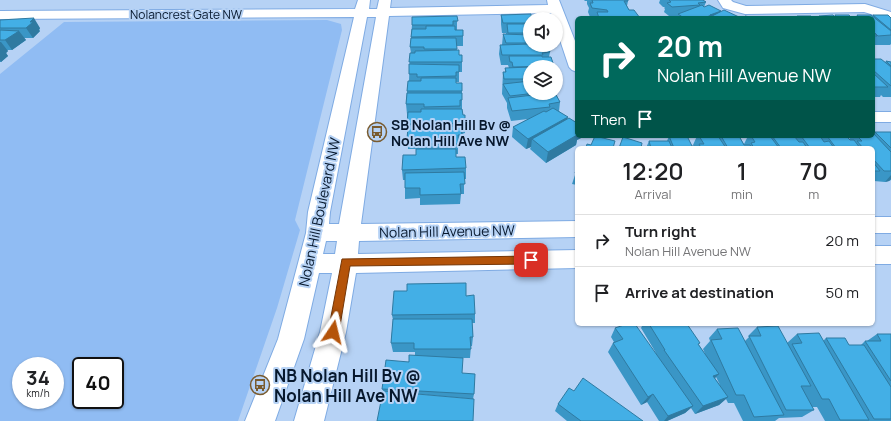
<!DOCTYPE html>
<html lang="en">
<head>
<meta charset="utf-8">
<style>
  :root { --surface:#fff; --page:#f6f6f6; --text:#202124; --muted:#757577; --line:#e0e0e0 }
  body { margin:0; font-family:Manrope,sans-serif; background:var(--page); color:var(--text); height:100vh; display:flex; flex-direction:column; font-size:15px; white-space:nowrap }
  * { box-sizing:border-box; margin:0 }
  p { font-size:13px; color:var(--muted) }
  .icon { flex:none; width:22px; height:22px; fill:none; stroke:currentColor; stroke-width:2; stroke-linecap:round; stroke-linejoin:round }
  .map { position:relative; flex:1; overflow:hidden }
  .sheet { position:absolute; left:575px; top:146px; width:300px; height:180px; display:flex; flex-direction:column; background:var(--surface); border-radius:6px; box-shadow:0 1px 3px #0004 }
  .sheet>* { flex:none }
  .guide { position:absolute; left:575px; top:16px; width:300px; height:122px; border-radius:6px; box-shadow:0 1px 3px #0004; background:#00695c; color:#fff; overflow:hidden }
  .buttons { position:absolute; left:523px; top:12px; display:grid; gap:8px }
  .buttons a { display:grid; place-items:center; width:40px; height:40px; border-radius:50%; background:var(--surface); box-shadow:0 1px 3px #0004; font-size:20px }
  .speed { position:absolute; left:12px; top:357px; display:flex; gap:8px; font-size:20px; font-weight:700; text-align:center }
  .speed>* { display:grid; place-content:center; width:52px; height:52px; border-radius:50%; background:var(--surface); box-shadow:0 1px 3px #0004; line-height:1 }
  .speed small { font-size:10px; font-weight:400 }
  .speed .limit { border:2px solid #111; border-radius:6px; background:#fff; color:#111 }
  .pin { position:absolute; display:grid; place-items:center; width:34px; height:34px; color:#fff; margin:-17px; border-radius:8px; box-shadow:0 2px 6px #0006 }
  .me { position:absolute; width:44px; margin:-22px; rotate:10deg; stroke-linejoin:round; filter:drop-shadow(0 0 3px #0008) }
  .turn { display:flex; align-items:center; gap:14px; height:84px; padding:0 16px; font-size:18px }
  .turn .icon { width:52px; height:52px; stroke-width:2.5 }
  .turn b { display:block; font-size:28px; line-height:34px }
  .then { display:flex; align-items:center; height:38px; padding:0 16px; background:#0003; gap:8px; font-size:15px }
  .eta { display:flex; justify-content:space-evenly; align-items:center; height:68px; text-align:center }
  .eta b { font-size:24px; font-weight:600; line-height:28px }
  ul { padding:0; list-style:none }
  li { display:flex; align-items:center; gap:12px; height:52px; padding:0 16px; border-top:1px solid var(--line) }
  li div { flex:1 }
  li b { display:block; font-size:15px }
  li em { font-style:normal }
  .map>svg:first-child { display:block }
  .green { fill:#90bcf3; fill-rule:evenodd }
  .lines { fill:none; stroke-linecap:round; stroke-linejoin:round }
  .minor-casing { stroke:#7fabe3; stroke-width:2 }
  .minor { fill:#fff; fill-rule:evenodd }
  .wall { fill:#3a96c6; fill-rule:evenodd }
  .shaded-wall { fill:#2f7aa1 }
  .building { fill:#43afe6; stroke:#2f7aa1 }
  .route { fill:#b45309; stroke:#753606 }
  .labels { text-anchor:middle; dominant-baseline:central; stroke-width:4; stroke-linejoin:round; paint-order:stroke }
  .far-street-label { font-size:12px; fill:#07182d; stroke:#b6d2f5 }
  .poi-label { font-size:14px; font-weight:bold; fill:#07182d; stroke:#b6d2f5; text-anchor:start }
  .street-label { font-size:14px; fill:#07182d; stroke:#b6d2f5 }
  .near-poi-label { font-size:17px; font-weight:bold; fill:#07182d; stroke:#b6d2f5; text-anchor:start }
</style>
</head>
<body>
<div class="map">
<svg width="891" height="421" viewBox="0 0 891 421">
  <rect width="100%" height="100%" fill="#b6d2f5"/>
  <!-- green -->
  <path class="green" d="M327 20 341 24 342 30 295 220 300 230 277 308 238 421H0V74L64 22ZM21 366H55V400H21ZM81 366H115V400H81Z"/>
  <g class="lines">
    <defs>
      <path id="minor" d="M358 0H370L369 9H377L379 0H391L390 8 548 5 547 0H559L577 46V72L572 70 569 67 556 28V19H553L551 13 389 16 361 224 577 221V237L359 241 358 254 577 250V268L356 273 346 332 324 421H294L320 332 332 273H319L304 339 275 421H245L278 339 306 233 308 212 354 17 0 19V11L355 9ZM367 17H376L339 224H329L330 212ZM326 241H337L335 254H323Z
        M718 0H731L733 2 746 6 865 4 891 12V20L864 12 745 14 723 8Z
        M873 112H891V122H873Z
        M873 217H891V233H873Z
        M873 246H891V264H873Z"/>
    </defs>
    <!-- minor casing -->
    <use href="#minor" class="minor-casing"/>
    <!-- minor -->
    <use href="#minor" class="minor"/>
  </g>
  <!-- wall -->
  <path class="wall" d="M584 0H628V1L627 6 629 10 640 18H595L590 17 588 12 589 8 587 4V1H585Z
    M660 0H703L706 2 704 7 738 18H677V16H669L664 12 665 9 664 8 665 7H663L659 3Z
    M501 15 530 19V45L550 52 549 57 554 66V67H530V93H555L560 102 559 111 567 119 581 138 577 140 576 145 546 163 530 149 531 147 526 149 512 137 513 127 528 119 511 121 507 108V103L502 94 503 72H505V68H509L508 65H501L499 54 500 45H502L503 34H506V33H502L501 24Z
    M835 15 852 18H818L819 16H834Z
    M857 15 872 16 873 15 891 18V45L890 44V45H873V18H855Z
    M457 16V30L463 36V46H456L457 50 462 62V72H459V82H456V83L462 91V109L463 115 465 123V133L462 134 461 146H458V154H456V157L466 168V179H464V194H461L460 204 420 205V198L405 199V180H403L402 170 416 155V149H408L407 124V114L406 104 407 91 409 81 410 53H411L410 47 412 25Z
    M0 20 40 28 39 30 40 31 33 38H24L26 40 12 50H7L8 51 6 53 8 56 1 62H0Z
    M873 59 885 62 886 61 891 62V97H883L881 95 880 97H873Z
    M875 132H891V180L889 181 885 182 874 181 873 179V148H646L649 141H667L669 136 692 146 694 147 693 145 697 136H739L744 144 748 136H794L796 138 797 136H820L821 138 822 136H846L849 139 852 136H873Z
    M577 169V185L572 184Z
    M466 296 475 314V323H472L473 337 472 346H471L470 358H457L462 373 474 394 473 399 383 391 382 389 415 355V352H393L391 343 393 320 392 315Z
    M643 324H670L699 345 706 356 703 349 710 341 709 338 717 329 745 341 749 337 748 336 757 327 787 343 797 334 823 341 826 338 849 345H861L865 341H867L877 334H891V421H825L817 407H812L814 410 802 417 779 418 775 421H743L734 403H728L726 399 719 405 695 414 691 408 685 413 667 421H659L647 402 641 405 608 352 613 343 614 342 611 337 615 328 656 353 641 328ZM716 377 720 385 715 378Z
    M574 391 643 421H567L555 411 558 404Z"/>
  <!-- shaded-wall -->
  <path class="shaded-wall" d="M721 11 718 18H705L710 15Z
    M34 18 40 28 39 30 40 31 33 38 26 28 30 22Z
    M19 31 26 40 12 50 5 40Z
    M0 42H1L8 51 6 53 8 56 1 62 0 60Z
    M568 117 565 128 532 139 531 147 526 149 528 139Z
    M577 132V136H582L581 138 577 140 576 145 546 163 548 152Z
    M891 175V179L889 181 885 182Z
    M719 374 711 382 713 376Z
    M653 394 647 402 641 405 648 397Z
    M728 397 719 405 695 414 703 406Z
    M693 406 685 413 667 421H664L668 416Z"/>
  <!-- building -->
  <path class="building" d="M592 0H628V1H624L629 10H634L640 18H599L597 12H608L607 10 592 8 590 3H593Z
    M669 0H703L706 2 698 3 700 5 672 7 667 3 671 2Z
    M702 5 704 7 709 5 721 11 710 15H711L705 18H684L678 14Z
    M724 10 739 17 736 18H708Z
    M531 14V16H539L540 19H530V23H503L501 15Z
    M833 15 836 18H822L819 16Z
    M835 15H849L852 18H838Z
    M857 15H871L891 31V35L878 36 873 31V18H860Z
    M873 15H888L891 18V30Z
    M457 16 458 21H453V25H412V17Z
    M745 16 756 18H745Z
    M797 16H811L813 18H799Z
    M34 18 30 22H33L26 28H0V20Z
    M507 24H530V33H508Z
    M426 26H455V30H463V36L411 37 412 29H426Z
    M0 30 19 31 5 40H0Z
    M873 33 877 36H873Z
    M503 34 530 35V43H506Z
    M411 38H456L457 49H424V47H410Z
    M530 44V45H548L550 52 542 53 543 55H502L500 45Z
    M459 50V55H462V62H409L410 53H415V51Z
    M509 56H542V57H551L554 66 513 67 512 62H510Z
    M873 59H881L891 67V86L873 70Z
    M886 61 891 62V66Z
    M409 64 459 65V72H456V76L417 77V74H409Z
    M530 67V79H504L503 72H506L505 68Z
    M873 73 888 87H873Z
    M421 78H456V83H462V91H407L408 81H421Z
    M530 81V93H536L510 96 503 84Z
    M407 93H462V100H460V106L424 107V104H406Z
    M550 93H555L560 102 549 104 550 107 512 111 508 98Z
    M553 108 568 117 528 139 513 127 544 111 546 112Z
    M421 109H462L463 115H465V123L407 124 408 112H421Z
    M569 118 577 123V132L575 133 577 134V135L548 152 532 139Z
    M461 126 462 135H458V144H421L422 139H407L408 127Z
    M875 132H891V148Z
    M873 133 891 152V171H884L873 159V148H863L857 141H862L857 136H873Z
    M595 136 615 141 613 148H586L587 144 591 145Z
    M669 136H687L692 146 698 147 699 148H674Z
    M699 136H718L726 148H701L699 144H704Z
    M721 136H739L744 145H750L752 148H728Z
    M751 136H770L779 148H754L751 143 755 142Z
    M772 136H794L799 142H803L807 148H781Z
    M801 136H820L824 142 829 141 834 148H810Z
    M827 136H846L850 140H854L860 148H836Z
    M623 137 642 143 641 148H619Z
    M649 141H669L672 148H651Z
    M416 149H456V157H465L466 168 402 170 403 155H416Z
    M873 162 880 171H873Z
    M577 169V174L575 173Z
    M464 172 465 184H460L461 194 420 195V188H405V173Z
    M466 283V296L474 295 475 314 392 315 394 291H407V284Z
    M393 319H472L473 337H470L471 349H414V343H391Z
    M627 324H635L693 406 668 416 653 394 648 397 613 343 623 339 615 328Z
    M649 324H670L671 325 687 324 700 343 698 344 719 374 713 376 728 397 703 406 664 350H665Z
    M778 326 811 386H801L814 410H786L749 336H761L757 327Z
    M738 328 784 415 754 417 744 395H736L711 340 722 339 717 329Z
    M819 333 869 420H840L829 399H822L792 344 802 343 797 334Z
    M877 334H891V381L865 341H881Z
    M826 338H845L849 345H864L891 387V419H874Z
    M409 355 463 358 462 373 475 374 474 394 382 389 386 360 409 362Z
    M583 378 643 421H581L558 404 569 388 574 391Z
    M383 391 474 399 473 421H377Z"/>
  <!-- route -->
  <path class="route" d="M531 256 534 257 536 260 534 263 531 264 350 266 339 332 337 336 333 337 329 336 328 332 342 259Z"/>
  <!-- icons -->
  <defs>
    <symbol id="bus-ring" viewBox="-11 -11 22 22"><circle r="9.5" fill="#b6d2f5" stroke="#795b2f" stroke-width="1.5"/><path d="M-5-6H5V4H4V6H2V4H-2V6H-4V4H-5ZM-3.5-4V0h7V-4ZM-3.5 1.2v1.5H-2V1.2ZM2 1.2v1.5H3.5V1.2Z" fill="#795b2f"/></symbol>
  </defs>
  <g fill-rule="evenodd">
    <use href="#bus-ring" x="366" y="121" width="22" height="22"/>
    <use href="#bus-ring" x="249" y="374" width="22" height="22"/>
  </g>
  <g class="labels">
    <!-- far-street labels -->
    <g class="far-street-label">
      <text x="186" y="14">Nolancrest Gate NW</text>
    </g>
    <!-- poi labels -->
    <g class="poi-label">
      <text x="391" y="124">SB Nolan Hill Bv @<tspan x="391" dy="16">Nolan Hill Ave NW</tspan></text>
    </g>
    <!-- street labels -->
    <g class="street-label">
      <text transform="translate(319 212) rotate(-78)">Nolan Hill Boulevard NW</text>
      <text transform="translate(447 231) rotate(-1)">Nolan Hill Avenue NW</text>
    </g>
    <!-- near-poi labels -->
    <g class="near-poi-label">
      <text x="274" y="375">NB Nolan Hill Bv @<tspan x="274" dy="20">Nolan Hill Ave NW</tspan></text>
    </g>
  </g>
</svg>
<div class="buttons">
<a><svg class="icon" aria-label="sound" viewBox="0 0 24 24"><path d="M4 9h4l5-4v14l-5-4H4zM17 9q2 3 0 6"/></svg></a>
<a><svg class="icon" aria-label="layers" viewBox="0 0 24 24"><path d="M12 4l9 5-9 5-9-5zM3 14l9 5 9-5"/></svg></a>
</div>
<div class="speed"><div>34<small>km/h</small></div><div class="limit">40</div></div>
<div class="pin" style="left:531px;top:260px;background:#d93025"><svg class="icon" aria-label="arrive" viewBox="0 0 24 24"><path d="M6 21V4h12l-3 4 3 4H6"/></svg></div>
<svg class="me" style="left:333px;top:332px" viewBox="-20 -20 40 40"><path d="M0-17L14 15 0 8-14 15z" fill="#b45309" stroke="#fff" stroke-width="4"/></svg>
<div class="guide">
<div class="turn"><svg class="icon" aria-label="right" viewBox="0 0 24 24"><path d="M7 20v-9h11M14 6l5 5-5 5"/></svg><div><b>20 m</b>Nolan Hill Avenue NW</div></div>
<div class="then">Then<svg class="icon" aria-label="arrive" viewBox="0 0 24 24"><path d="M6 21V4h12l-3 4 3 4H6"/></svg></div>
</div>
<section class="sheet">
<div class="eta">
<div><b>12:20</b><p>Arrival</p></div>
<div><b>1</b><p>min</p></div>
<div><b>70</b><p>m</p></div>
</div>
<ul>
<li><svg class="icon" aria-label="right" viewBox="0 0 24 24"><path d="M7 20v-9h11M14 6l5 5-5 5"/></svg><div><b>Turn right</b><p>Nolan Hill Avenue NW</p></div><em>20 m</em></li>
<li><svg class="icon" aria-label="arrive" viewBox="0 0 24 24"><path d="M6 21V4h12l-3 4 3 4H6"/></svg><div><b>Arrive at destination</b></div><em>50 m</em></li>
</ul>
</section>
</div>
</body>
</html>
